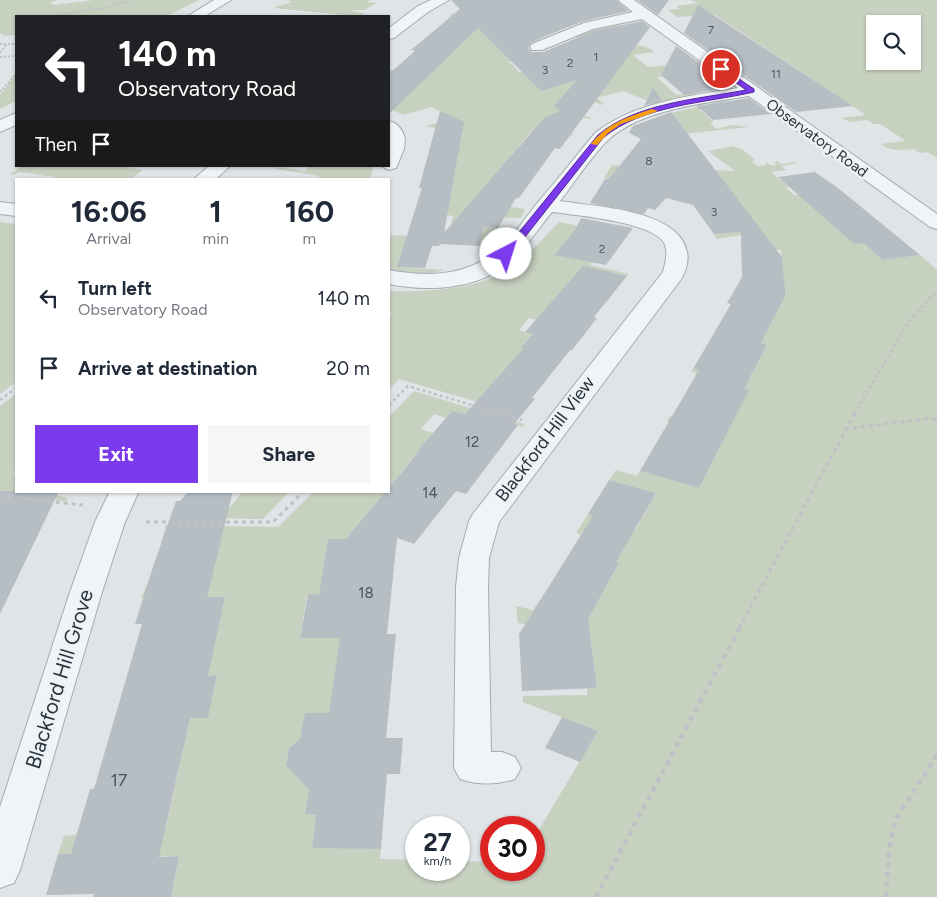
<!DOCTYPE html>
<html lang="en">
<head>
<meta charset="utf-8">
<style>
  :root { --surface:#fff; --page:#f6f6f7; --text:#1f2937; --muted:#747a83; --accent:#7c3aed }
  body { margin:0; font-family:Figtree,sans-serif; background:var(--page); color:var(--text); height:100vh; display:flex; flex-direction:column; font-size:19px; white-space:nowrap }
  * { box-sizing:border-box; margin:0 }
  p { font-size:16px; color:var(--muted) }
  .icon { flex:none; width:28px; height:28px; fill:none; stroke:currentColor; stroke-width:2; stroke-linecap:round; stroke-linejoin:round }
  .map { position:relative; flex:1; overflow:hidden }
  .sheet { position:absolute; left:15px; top:178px; width:375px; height:315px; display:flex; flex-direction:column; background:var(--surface); border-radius:0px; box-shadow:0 1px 4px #0004 }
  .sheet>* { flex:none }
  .guide { position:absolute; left:15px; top:15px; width:375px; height:152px; border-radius:0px; box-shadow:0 1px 4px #0004; background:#202124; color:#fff; overflow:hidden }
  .fabs { position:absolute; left:866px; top:15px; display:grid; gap:10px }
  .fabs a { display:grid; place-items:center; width:55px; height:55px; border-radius:0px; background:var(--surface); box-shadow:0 1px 4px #0004; font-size:25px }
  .speed { position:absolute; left:405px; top:816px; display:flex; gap:10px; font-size:25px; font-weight:700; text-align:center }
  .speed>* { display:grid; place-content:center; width:65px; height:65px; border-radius:50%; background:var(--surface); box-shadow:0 1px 4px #0004; line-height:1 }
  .speed small { font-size:12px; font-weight:400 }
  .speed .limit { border:8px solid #d22; background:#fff; color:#111 }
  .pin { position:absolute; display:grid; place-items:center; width:42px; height:42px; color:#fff; margin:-21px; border:2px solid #fff; border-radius:50%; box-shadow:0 1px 5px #0007 }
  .me { position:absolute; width:55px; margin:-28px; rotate:40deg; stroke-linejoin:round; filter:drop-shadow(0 0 4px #0008) }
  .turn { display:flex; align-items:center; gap:18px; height:105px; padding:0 20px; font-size:22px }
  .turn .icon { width:65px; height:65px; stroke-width:2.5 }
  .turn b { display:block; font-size:35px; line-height:42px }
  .then { display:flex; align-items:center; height:48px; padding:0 20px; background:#0003; gap:10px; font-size:19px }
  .eta { display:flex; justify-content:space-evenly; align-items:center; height:85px; text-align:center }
  .eta b { font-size:30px; font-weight:700; line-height:35px }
  .button { display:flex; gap:10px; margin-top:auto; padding:10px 20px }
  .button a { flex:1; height:58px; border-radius:0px; background:var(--accent); color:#fff; font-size:20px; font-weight:700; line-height:58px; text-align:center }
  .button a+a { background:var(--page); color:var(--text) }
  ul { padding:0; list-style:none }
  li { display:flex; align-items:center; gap:15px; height:70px; padding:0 20px }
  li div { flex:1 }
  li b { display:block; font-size:19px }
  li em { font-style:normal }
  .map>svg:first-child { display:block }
  .green { fill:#c7d1c0; fill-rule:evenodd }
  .building { fill:#b6bec4 }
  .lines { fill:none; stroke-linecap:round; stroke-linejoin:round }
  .minor-casing { stroke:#a4acb1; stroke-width:2 }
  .path-far3 { stroke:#bdc2c6; stroke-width:2; stroke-dasharray:2 2; stroke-linecap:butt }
  .path-far2 { stroke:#bdc2c6; stroke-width:2.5; stroke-dasharray:3 3; stroke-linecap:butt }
  .path-far1 { stroke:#bdc2c6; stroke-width:3; stroke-dasharray:4 4; stroke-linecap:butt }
  .path { stroke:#bdc2c6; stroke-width:4.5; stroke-dasharray:5 5; stroke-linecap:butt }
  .minor { fill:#f1f4f6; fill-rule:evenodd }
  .route { fill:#7c3aed; stroke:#51269a }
  .slow { fill:#f59e0b }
  .labels { text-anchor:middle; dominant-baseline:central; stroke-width:5; stroke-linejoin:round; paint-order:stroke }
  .far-number-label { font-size:12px; fill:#4c5660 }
  .far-street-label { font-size:15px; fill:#28343e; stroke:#eef2f5 }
  .number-label { font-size:15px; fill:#4c5660 }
  .street-label { font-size:18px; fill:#28343e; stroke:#eef2f5 }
  .near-number-label { font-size:18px; fill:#4c5660 }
  .near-street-label { font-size:21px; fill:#28343e; stroke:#eef2f5 }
</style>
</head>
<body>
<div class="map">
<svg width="937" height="897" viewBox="0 0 937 897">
  <rect width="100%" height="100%" fill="#dfe4e7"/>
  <!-- green -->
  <path class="green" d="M0 0H55L56 1 50 2 54 5 94 0H199L167 16H16V35L2 36 4 35 0 33Z
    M283 0H370L367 2 376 3 365 10H351L365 14 361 16H342L344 15 274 8C280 4 286 6 292 1Z
    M690 0H937V158L927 152 920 153 914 149C901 150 892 152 881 144L906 141 880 124H874L867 120 850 122 841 118 866 115 715 15 677 17 668 10 680 9 676 6 698 3ZM875 24H912V61H875Z
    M454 13 474 17 608 13 610 15C578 22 530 37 509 63H511L519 72H522L605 52 572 35 613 22 625 31 617 46C632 45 642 43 655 52L633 55 648 67 671 65 665 76 657 77 676 95 695 93 700 97 654 106 648 101 623 91 596 98 604 103 602 105 588 100 565 110 592 118 589 119 575 116 539 128 574 134 568 137 530 133 519 146 534 148 514 167 540 170 490 204 525 209 521 218 480 217 478 227 501 228 509 231 503 241 407 237 397 267 446 270C427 274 407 277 389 269V235L407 236 408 233 450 229 453 216 446 215 449 195 420 194V191L449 192 425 170 455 171 458 154 429 153 460 146 462 134 426 126 453 118 431 107 404 115 392 110 389 111V95L392 96 395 92 389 91V88L397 89 427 76 389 72V70H393L397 67 423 70 433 59 409 56 472 21 448 18 452 16 449 15Z
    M16 73V101L0 109V95Z
    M723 101 730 107 700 110 714 122 710 123 716 129 732 125 749 127 684 134 662 115Z
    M733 146 742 149 755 160 752 161 757 166 766 165 765 163H767L770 165H777L774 162 777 161 780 164 795 162 797 163 781 166 786 170 771 172 789 187 786 188 794 195 804 194 883 260 920 255 937 270V897H171L179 856C139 857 99 853 58 854L64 836 76 835 78 830 166 828 183 750 179 718 208 717 217 676 128 673 131 663 136 662 219 623 225 597 141 598 165 543H161L166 525 278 527 314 491H386L396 539H328L323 570 351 595H307L300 638H345L329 713 318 739 298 741 289 748 286 765 312 774 305 814 316 815 312 847 381 849 380 859 416 860V870H459V861L491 862V870H534V838L598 731 523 702V696L587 695V688L597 687 590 635 518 623 516 606 533 610 540 600 589 616 619 564 572 549 581 535 576 533 588 514 636 529 656 493 609 480 616 470 637 476 640 471 699 488 722 443 666 427 669 422 667 421 670 416 727 431 748 390 695 376 696 373 691 371 693 369 748 382 767 345 715 332 720 323 766 333 782 301 734 291 743 275 742 269 783 272 781 250 741 247V235L717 239 714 234 738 232 757 225 747 212 727 213 711 193 623 203 616 210 590 203 593 198 621 202 631 182 604 178 612 165 735 171 708 151Z
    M23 166H120L143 170 131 179H54L56 177 19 172 14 175 10 174Z
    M309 166H374L370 179H317L320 176 276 169 279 167 305 171Z
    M0 222 16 224V382L0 394Z
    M559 222 628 236 626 238 576 229 555 254 592 262 590 265 629 274 627 276 593 269 576 289 610 298 608 300 548 318 589 328 587 331 529 318 519 330 533 334 521 349 563 359 555 369 479 399 524 412 522 415 399 379 389 389V317L392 313 389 312V291C428 292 473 290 509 270 522 263 547 234 559 222Z
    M414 391 524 424 523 427 491 418 489 421 452 411 446 418 434 414 421 429 433 433 418 450 456 461 449 469 413 458 389 488V417Z
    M16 394V469L13 473 16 474V491L48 493 68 498 65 502 21 492H0V406Z
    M243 491H290L263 519 207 518 225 513Z"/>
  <!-- building -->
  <path class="building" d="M451 0H616L629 11 583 21 531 42 528 48 532 52H543L594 31 642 21 650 27 560 149 555 148 519 198H516L498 228 483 227 480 246 440 244 439 246H432L425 268 397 267 422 188H419L440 111 464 122 444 233 544 118 560 111 554 106 577 80 541 91 478 28 389 114V74L415 51 411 50 460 9Z
    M637 0H669L658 15Z
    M698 5 807 76 853 106 796 112 684 33Z
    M676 46 733 87 684 95 661 75Z
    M653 88 662 100 644 106Z
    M749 98 771 114 713 120 697 106Z
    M671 112 782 257 785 292V296L761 343 767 345 744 389 749 390 699 488 640 471 699 370 693 369 731 304 727 303 742 278 741 232 714 234 693 205 666 198 655 210 648 208 644 214 590 203 605 179H609L641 139 629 133 633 126Z
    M815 172 838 188 920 255 883 260 863 243 854 244 778 177Z
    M581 218 633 228 606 265 554 255 575 230Z
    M583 266 627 276 594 317 597 318 572 350H570L532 398 535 399 514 424 518 425 466 494 456 491 414 544 397 538 387 634H396L386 738H403L400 774H387L381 849 312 848 316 815 305 814 309 790 286 765 289 748 300 739 305 713H329L340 638H300L308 594 319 595 328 539H346L386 491H389V488L420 450H418L452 411 465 414 523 349 521 348 533 334 525 332Z
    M609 480 656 493 616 562 619 563 588 619 597 688 522 691 519 634 593 516 588 514Z
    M0 491H59L0 614Z
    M189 491H233L207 597H225L208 676 217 675 208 718H190L159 857 179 856 171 897H93L94 894 46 895 58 854H71L90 789H94L142 624H135L154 564 176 501H180Z
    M562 717 598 731 580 762 545 748Z"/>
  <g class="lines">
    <defs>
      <path id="minor" d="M214 0H231L205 16H188Z
        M431 0H449L428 12 394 38 389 39V28L418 6Z
        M618 0H634L937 214V229L930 227 749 96C706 103 640 109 607 141 590 158 575 182 560 201 595 207 679 209 687 252 689 260 686 271 682 278L499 522 489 558 488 587 491 752H502L515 757 521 768 515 779C497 785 478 785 460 779L454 768 456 587 459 558 469 521 473 514 663 272C665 263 668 255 665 245 657 222 574 215 552 212 538 229 526 248 510 262 477 290 429 292 389 284V270C432 278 473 276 505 243 518 230 528 214 539 201 558 179 576 156 595 133 635 102 689 96 738 88L642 19 593 29 542 50H532L530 47 532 44 584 23 633 12Z
        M16 113V125L0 132V120Z
        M389 121C398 123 403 130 405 139L404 149 396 168 389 170 381 166H389Z
        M209 166H230L216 179H194Z
        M0 202 16 204V216L0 214Z
        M110 491H139L125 522 102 592 20 870 14 883 0 888V807L70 592 95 522Z"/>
    </defs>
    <!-- minor casing -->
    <use href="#minor" class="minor-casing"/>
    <!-- path-far3 -->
    <path class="path-far3" d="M50 16 110 7 131 0
      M0 44H14
      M0 53 6 45
      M0 57 16 56
      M0 92 16 74"/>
    <!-- path-far2 -->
    <path class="path-far2" d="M0 400 16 388
      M389 405 408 386 502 414
      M854 414 909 321 937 291"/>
    <!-- path-far1 -->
    <path class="path-far1" d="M497 413 522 420
      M845 429 932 418 937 420
      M0 496 83 505
      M146 522H273L304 491
      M739 628 855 413"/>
    <!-- path -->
    <path class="path" d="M596 897 740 627
      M886 897 889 850 896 819 937 755"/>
    <!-- minor -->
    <use href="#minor" class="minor"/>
  </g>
  <!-- route -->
  <path class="route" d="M721 67 754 89V92C706 103 642 105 603 138L510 256H503V252L598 135C636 103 699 99 746 90L719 70 718 69Z"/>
  <!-- slow -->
  <path class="slow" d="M652 109 658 111 621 124 608 133 597 145 591 144C608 123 627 117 652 109Z"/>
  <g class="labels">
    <!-- far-number labels -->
    <g class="far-number-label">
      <text x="711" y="30">7</text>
      <text x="596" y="57">1</text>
      <text x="570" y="63">2</text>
      <text x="545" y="70">3</text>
      <text x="776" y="74">11</text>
      <text x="649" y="161">8</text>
      <text x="714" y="212">3</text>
      <text x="602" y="249">2</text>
    </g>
    <!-- far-street labels -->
    <g class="far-street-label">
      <text transform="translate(817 138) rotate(36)">Observatory Road</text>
    </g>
    <!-- number labels -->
    <g class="number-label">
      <text x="472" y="442">12</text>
      <text x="430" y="493">14</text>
      <text x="366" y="593">18</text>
    </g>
    <!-- street labels -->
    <g class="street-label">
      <text transform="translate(545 439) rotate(-53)">Blackford Hill View</text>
    </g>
    <!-- near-number labels -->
    <g class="near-number-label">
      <text x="119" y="780">17</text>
    </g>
    <!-- near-street labels -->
    <g class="near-street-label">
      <text transform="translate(59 679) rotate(-73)">Blackford Hill Grove</text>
    </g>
  </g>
</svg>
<div class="fabs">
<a><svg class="icon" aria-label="search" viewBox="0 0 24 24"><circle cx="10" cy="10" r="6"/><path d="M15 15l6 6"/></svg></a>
</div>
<div class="speed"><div>27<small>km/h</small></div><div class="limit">30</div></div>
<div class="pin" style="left:721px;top:69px;background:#d93025"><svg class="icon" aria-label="arrive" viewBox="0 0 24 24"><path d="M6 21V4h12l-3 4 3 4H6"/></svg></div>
<svg class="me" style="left:506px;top:254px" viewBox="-20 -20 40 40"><circle r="19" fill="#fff"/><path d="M0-13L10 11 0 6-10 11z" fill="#7c3aed"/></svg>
<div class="guide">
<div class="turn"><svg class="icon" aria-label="left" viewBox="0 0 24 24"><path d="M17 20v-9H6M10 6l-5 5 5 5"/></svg><div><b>140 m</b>Observatory Road</div></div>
<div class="then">Then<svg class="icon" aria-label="arrive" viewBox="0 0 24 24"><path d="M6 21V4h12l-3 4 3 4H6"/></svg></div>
</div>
<section class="sheet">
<div class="eta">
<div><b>16:06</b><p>Arrival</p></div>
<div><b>1</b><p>min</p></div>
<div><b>160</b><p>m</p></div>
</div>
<ul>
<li><svg class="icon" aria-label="left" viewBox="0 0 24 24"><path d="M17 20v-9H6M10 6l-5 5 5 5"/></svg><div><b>Turn left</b><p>Observatory Road</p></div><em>140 m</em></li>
<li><svg class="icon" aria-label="arrive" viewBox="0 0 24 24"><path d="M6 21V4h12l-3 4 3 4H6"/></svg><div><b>Arrive at destination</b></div><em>20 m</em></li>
</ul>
<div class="button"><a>Exit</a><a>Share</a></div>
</section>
</div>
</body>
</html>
